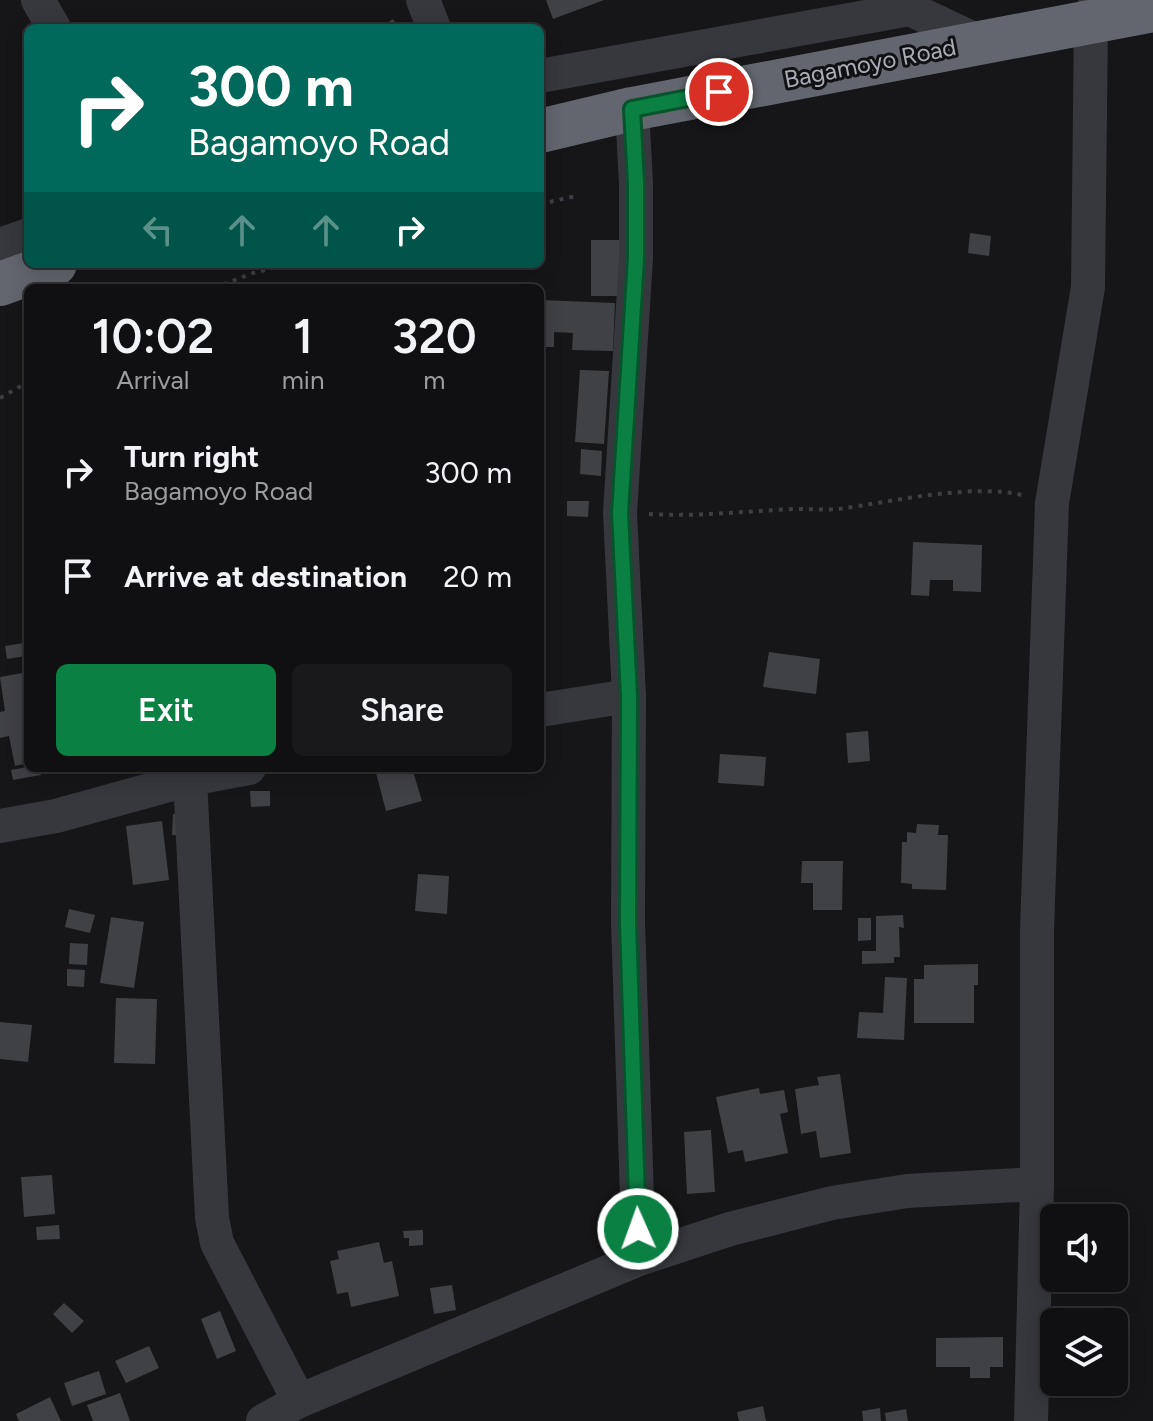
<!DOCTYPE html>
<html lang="en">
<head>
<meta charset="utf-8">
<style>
  :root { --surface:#101012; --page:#19191b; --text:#f1f3f6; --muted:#9c9d9f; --line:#303032; --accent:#0b8043 }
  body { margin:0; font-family:Figtree,sans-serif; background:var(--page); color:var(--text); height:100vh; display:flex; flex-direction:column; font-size:30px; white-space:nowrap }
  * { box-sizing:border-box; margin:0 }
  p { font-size:26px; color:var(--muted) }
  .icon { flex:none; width:44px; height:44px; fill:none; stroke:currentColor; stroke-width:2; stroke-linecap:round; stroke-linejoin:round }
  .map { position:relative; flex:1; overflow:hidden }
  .panel { position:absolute; left:24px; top:284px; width:520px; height:488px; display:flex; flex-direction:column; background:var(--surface); border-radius:12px; box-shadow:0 4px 20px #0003,0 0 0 2px var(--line) }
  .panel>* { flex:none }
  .guide { position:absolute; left:24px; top:24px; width:520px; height:244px; border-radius:12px; box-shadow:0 4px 20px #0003,0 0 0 2px var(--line); background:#00695c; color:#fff; overflow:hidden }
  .buttons { position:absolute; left:1040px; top:1204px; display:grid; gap:16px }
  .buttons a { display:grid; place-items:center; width:88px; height:88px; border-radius:12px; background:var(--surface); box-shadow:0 4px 20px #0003,0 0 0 2px var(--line); font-size:40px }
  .pin { position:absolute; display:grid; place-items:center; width:68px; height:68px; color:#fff; margin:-34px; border:4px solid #fff; border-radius:50%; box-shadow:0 2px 8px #0007 }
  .me { position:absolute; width:88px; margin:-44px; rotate:358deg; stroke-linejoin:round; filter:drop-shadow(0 0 6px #0008) }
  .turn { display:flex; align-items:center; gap:28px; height:168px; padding:0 32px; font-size:36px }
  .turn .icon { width:104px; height:104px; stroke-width:2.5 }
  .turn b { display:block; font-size:56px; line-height:68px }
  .lanes { display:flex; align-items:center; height:76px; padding:0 32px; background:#0003; justify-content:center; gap:40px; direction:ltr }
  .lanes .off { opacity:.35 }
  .eta { display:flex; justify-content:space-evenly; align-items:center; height:136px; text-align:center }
  .eta b { font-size:48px; font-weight:600; line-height:56px }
  .action { display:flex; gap:16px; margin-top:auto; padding:16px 32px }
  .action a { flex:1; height:92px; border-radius:12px; background:var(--accent); color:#fff; font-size:32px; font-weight:600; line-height:92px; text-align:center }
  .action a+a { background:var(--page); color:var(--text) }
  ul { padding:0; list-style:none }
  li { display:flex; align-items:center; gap:24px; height:104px; padding:0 32px }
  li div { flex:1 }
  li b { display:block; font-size:30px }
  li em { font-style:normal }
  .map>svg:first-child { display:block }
  .building { fill:#404145 }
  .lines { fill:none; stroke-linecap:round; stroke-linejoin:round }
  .path { stroke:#3d3f44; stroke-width:4; stroke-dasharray:4 6; stroke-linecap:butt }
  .minor { stroke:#37383d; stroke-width:34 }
  .highway { stroke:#63666e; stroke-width:44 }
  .route-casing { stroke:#07532c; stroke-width:20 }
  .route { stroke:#0b8043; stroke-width:14 }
  .labels { text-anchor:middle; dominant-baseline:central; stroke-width:6; stroke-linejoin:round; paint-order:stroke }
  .street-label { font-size:24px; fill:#a8adb8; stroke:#111113 }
</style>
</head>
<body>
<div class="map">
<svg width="1153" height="1421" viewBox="0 0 1153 1421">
  <rect width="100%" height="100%" fill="#161618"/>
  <!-- building -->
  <path class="building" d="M546 0H604L553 19Z
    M393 19 399 28H380Z
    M970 233 991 236 989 256 968 253Z
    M591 240H626V296H591Z
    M540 300 615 303 613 351 572 350 573 333 554 332V347H540Z
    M580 370 609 371 604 444 575 442Z
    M581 449 602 451 601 476 580 474Z
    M567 501H589L588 517 567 516Z
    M913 542 982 545 981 592 953 591V580H930L929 596 911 595Z
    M24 643 26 656 7 659 5 646Z
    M769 652 820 659 816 694 763 687Z
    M28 672V763L15 766 9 736 0 738V712L5 711 0 677Z
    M868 731 870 761 848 763 846 733Z
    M720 754 766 757 764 786 718 783Z
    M28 767 40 768 41 775 13 780 11 770Z
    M379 768H412L422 801 386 811 375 769Z
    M250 791H270V806L251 807Z
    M173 814 184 815 183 836 172 835Z
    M162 821 169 880 133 885 126 826Z
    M917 824 939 825 938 835H948L946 890 912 889V884L901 883 902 842H907V832L916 833Z
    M802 861H843L842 910H813V883H801Z
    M418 874 449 876 447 914 415 911Z
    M69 909 95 915 90 933 65 927Z
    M903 915 904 928 899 927 900 957H894V963L862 964V951H876V916Z
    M111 917 144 922 134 988 100 983Z
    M858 918H871V940L858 941Z
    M70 943 88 944 87 965 69 964Z
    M978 964V985H974V1023H914V979H924V965Z
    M67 969 85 970 84 987 67 986Z
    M885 977 907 978 904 1040 857 1038 859 1012 883 1013Z
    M116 998 157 999 155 1064 114 1063Z
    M0 1022 32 1025 28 1062 0 1059Z
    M840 1074 851 1153 820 1158 816 1131 801 1134 795 1089 819 1085 817 1077Z
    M759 1088 760 1094 784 1090 788 1112 780 1114 788 1153 745 1162 743 1150 728 1153 716 1097Z
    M711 1130 715 1192 687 1194 684 1132Z
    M52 1175 55 1214 24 1217 21 1177Z
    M59 1225 60 1239 37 1240 36 1227Z
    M423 1230V1245L409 1246V1238H404L403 1231Z
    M379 1242 384 1263 392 1261 399 1296 351 1307 348 1292 337 1294 330 1261 339 1259 337 1251Z
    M452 1285 456 1310 434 1314 430 1288Z
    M64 1303 84 1321 72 1333 53 1314Z
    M220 1311 236 1351 217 1359 201 1319Z
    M1003 1337V1367H990V1378H970V1367H936V1338Z
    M149 1346 159 1368 126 1383 115 1361Z
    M99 1371 106 1394 72 1406 64 1383Z
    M120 1393 130 1421H93L87 1405Z
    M50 1397 61 1421H19L16 1414Z
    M763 1406 766 1421H739L737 1412Z
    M880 1408 881 1421H863L862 1411Z
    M906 1409 908 1421H886L885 1413Z"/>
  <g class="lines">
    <!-- path -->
    <path class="path" d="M540 204 576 196
      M214 288 253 273 289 264
      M0 398 28 382
      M649 514C699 517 746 511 795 509 810 509 824 510 838 509 892 502 975 482 1026 496"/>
    <!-- minor -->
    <path class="minor" d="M38 0 54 28
      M423 0 434 28
      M903 0 910 9 980 42
      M540 76 910 9
      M632 109 636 183V258L620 513 629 696 628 922 639 1259
      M0 245 28 235
      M540 710 629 696
      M190 779 212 1218 217 1243 299 1401
      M0 826 56 816 190 779 249 768
      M263 1421 299 1401 639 1259 730 1229 832 1203 907 1191 1037 1184
      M1031 1421 1037 1184V930L1052 503 1088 287 1091 21 1096 0"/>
    <!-- highway -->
    <path class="highway" d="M540 131 632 109 1153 10
      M0 284 55 264"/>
  </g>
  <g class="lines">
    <defs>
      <path id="route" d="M638 1229 628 922 629 696 620 513 636 258V183L632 109 719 92"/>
    </defs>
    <!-- route casing -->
    <use href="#route" class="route-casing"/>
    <!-- route -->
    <use href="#route" class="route"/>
  </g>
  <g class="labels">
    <!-- street labels -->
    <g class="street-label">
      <text transform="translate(870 63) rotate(-11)">Bagamoyo Road</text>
    </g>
  </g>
</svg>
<div class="buttons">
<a><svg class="icon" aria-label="sound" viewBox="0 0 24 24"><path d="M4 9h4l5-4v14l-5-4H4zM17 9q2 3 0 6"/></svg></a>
<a><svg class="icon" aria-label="layers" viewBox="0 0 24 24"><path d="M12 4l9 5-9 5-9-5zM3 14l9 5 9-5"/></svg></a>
</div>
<div class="pin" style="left:719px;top:92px;background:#d93025"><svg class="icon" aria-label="arrive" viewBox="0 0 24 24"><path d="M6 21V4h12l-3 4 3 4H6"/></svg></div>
<svg class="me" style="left:638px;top:1229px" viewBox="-20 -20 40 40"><circle r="17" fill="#0b8043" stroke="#fff" stroke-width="3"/><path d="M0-11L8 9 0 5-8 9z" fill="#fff"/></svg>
<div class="guide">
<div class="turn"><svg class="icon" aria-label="right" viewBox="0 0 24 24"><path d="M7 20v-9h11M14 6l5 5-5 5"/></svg><div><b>300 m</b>Bagamoyo Road</div></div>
<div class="lanes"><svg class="icon off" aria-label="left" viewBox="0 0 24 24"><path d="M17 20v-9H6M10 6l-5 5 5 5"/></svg><svg class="icon off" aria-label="ahead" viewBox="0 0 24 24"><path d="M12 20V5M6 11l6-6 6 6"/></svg><svg class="icon off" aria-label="ahead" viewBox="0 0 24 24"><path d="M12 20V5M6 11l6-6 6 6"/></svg><svg class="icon" aria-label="right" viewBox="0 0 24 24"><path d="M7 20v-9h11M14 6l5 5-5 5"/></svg></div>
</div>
<section class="panel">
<div class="eta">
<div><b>10:02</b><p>Arrival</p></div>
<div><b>1</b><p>min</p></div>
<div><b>320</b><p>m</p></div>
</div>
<ul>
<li><svg class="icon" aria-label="right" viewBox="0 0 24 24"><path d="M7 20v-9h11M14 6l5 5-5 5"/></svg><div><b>Turn right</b><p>Bagamoyo Road</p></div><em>300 m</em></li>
<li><svg class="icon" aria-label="arrive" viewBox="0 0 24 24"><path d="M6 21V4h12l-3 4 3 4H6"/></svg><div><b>Arrive at destination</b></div><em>20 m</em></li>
</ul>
<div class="action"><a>Exit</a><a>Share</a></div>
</section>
</div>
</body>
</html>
